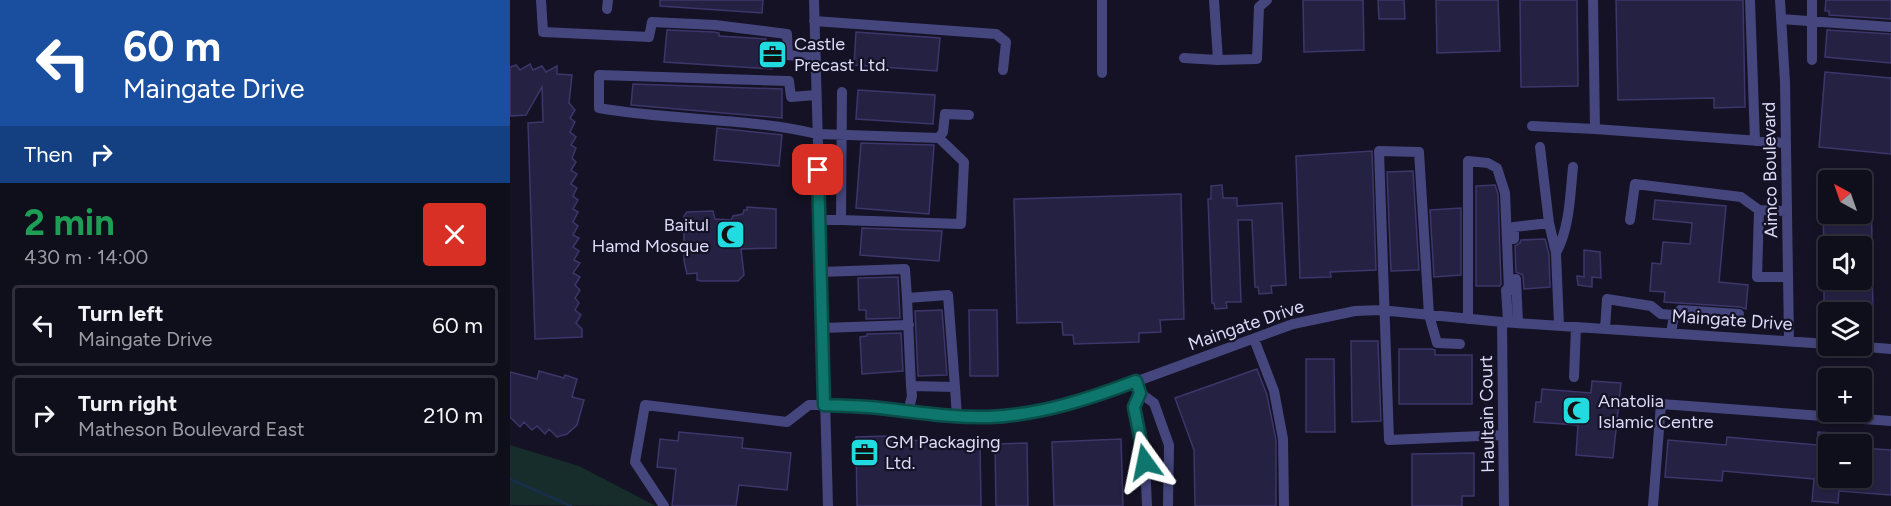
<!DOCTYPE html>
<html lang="en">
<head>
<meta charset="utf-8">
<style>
  :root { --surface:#0f0e1b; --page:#181724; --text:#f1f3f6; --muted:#9b9ca3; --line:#2f2e3a }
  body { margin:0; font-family:Figtree,sans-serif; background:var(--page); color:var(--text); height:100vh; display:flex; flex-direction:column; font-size:22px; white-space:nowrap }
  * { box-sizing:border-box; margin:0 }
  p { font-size:20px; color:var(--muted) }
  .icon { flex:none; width:33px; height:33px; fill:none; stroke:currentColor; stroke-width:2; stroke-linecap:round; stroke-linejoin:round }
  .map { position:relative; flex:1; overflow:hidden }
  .side { display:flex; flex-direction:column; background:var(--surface); width:510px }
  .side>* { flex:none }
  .top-card { background:#1a4fa0; color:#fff; overflow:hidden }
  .needle { width:39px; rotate:320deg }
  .buttons { position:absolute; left:1308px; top:170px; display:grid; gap:12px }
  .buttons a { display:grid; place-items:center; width:54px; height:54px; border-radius:6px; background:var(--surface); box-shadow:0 3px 9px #0003,0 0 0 2px var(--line); font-size:30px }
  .pin { position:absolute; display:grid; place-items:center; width:51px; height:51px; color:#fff; margin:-26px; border-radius:12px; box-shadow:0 3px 9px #0006 }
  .me { position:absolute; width:66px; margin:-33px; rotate:348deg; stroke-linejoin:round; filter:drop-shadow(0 0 4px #0008) }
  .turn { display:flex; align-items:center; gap:21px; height:126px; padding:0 24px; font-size:27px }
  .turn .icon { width:78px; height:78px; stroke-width:2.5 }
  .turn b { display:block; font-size:42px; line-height:51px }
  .then { display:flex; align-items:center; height:57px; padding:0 24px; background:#0003; gap:12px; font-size:22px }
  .round { display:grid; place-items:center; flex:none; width:63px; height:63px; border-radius:6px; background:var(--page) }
  .headline { display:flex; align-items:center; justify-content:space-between; height:102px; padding:0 24px }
  h1 { font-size:36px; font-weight:700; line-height:45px; color:#1e9e55 }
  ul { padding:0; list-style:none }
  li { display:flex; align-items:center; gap:18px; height:81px; margin:0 12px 9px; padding:0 12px; border:3px solid var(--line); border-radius:6px }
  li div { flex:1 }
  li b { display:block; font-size:22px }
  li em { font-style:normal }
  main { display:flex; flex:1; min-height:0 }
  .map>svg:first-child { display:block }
  .green { fill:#162d2b }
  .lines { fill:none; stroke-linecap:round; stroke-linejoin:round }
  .stream { stroke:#172e48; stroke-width:3 }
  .building { fill:#252143; stroke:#3d366b; stroke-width:1.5 }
  .minor { stroke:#44467d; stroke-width:10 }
  .route-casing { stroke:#0a4d48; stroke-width:15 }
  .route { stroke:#0f766e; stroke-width:10 }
  .labels { text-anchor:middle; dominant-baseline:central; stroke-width:4.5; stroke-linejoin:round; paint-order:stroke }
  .poi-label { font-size:18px; fill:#dcdbfa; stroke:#141224; text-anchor:start }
  .street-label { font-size:18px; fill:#dcdbfa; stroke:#141224 }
</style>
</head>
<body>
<main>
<section class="side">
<div class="top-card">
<div class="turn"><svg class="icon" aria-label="left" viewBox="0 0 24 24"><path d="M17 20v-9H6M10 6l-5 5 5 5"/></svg><div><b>60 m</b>Maingate Drive</div></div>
<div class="then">Then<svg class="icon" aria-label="right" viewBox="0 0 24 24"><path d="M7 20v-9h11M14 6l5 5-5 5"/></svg></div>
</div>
<div class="headline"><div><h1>2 min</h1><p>430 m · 14:00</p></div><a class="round" style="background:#d93025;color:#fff"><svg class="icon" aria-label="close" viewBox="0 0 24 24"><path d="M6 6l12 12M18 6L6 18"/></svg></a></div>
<ul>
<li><svg class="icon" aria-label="left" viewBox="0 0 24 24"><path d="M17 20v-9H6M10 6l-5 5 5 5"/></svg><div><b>Turn left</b><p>Maingate Drive</p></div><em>60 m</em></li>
<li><svg class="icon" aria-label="right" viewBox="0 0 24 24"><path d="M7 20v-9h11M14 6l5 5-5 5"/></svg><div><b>Turn right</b><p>Matheson Boulevard East</p></div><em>210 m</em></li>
</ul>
</section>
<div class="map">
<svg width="1381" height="506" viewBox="0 0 1381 506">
  <rect width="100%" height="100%" fill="#141224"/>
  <!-- green -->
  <path class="green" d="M0 445 69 466 146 506 0 505Z"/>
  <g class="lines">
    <!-- stream -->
    <path class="stream" d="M0 479 61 506"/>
  </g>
  <!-- building -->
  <path class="building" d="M150 0H253L252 13 150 6Z
    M793 0H853L854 50 794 52Z
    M868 0H894L895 19H869Z
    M926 0H988L990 51 927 53Z
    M1010 0H1067L1068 86 1011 87Z
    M1106 0H1233L1235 107 1204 108V98L1108 100Z
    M1316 0H1381V19L1319 15V11H1315Z
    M157 30 204 32 209 33V36L256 39 255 47 264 48 262 69 154 62Z
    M1317 30 1381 34V63L1315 57Z
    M346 32 430 38 427 71 344 65Z
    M20 64 23 70 32 66 36 72 47 66V74L62 75 59 103 65 110 60 118 65 122 60 132 66 137 61 145 66 148 62 158 66 162 61 170 67 174 61 184 67 188 63 196 68 200 63 209 68 212 63 222 68 226 63 235 69 238 63 247 69 251 64 260 70 263 63 273 70 277 65 285 70 290 65 298 69 303 65 310 71 315 66 323 72 329V337L25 339 18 123 33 122 32 87 16 115 0 116V67L6 65 10 70Z
    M1315 72 1381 78V154L1309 147Z
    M123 84 272 89V118L121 105Z
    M348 90 425 95 423 124 346 119Z
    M207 128 272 135 269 166 204 160Z
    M351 143 424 145 419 214 346 208Z
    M862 151 866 270 820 272 821 277 790 278 786 156Z
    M903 171 909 270 881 271 877 172Z
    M1352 175H1361L1363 314H1352V312H1314V279H1352V246H1314L1313 213H1352Z
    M712 185 713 198H727V206L772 203 776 285 761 286 762 293 749 294 748 287H745L742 220H728L731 302H716L717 308 705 309 704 303H702L698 199H701V186Z
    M985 185 988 194 991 284 990 286H966V186Z
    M671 194 674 319 650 320 651 332 629 333V342L564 344 563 335H553L552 322 507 323 504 199Z
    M1145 200 1216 206 1209 282 1238 285 1236 309 1230 307 1154 302 1155 292 1140 291 1142 263 1151 264 1153 242 1180 244 1182 223 1143 219Z
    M237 207 266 209V248L231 249 234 275 228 281H191L187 280V273L177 274 174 261V216L177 212 203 211 205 219 221 220 223 216 233 214 234 210H237Z
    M951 208V275L924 277 920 210Z
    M352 228 432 231 429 261 350 255Z
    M1035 239 1039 254 1040 287 1014 289 1013 275 1006 272 1005 246 1010 243 1011 240Z
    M1074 250 1090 252 1091 278 1082 277V287L1068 285 1067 276 1074 277Z
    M388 277 390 318 356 319V310H349L348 278Z
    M432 310 437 375 408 376 405 311Z
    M459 310H487L488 376H460Z
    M391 333 393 371 352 374 350 337 357 336V334Z
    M841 341H868L871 421 842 422Z
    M889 349H922L925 350V355H962V404H889Z
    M796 359H824L825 432H796Z
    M747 369 757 395 766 440V506H685L684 450 665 398Z
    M29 371 54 378 55 375 67 379 62 397 74 400 67 425 57 434 47 437 39 429 35 434 27 426 22 430 14 422 10 427 0 417V372L27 379Z
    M1082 381 1111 383 1103 458 1066 455 1068 425 1024 422 1026 402H1031L1032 389 1081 393Z
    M169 432 233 438 232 448 281 453 277 490 229 485 226 506H162L166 469 147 467 150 439 168 441Z
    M1308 432 1334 434 1333 444H1318V477H1352V448L1381 450V495L1329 491 1328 503 1302 501 1304 479 1213 471 1212 481 1155 477 1158 440 1216 445 1217 437 1307 445Z
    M377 436V441L424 440V444L470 443 471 506H347L346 437Z
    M611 439 613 506H544L542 442Z
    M517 443 518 506H486L485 444Z
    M964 453V496H952V506H902V454Z"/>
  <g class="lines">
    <!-- minor -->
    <path class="minor" d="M31 0 33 32 139 37 142 22 205 25 277 34 278 55 306 58
      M304 0 318 506
      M592 0V73
      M1240 0 1245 141
      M1270 0 1275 82 1279 340
      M97 9 98 0
      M1271 19 1381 27
      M304 21 486 34 496 42 493 70
      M674 58 708 60 704 0
      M708 60 747 59 749 7 757 0
      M1302 60V0
      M306 95 281 97 279 81 89 75V108C161 121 235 117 307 134L429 138 454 162 451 224 331 220
      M1022 126 1085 129 1083 0
      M1085 129 1276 143
      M429 138 433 132 435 114 459 115
      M1030 147 1039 223 1046 253 1049 325
      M1277 211 1249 210 1247 277H1278
      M309 220H331L332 92
      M1120 220 1125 184 1231 197 1249 210
      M1004 239V227L1039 223
      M1046 253C1060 227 1060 195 1063 167
      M311 272 395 269 397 298
      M1006 279 1008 322
      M1164 315 1170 310 1229 314
      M958 319V161L978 163 987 168 995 193 999 290
      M992 322 994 506
      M998 322 996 290H1003
      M312 328 399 325
      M1095 329 1097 299 1141 306 1151 314 1164 315 1161 333
      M744 339 764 391 773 439 774 506
      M950 344 927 343 919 315 909 152 869 151 879 440 993 435
      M1332 345 1381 349
      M1064 377 1066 327
      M626 381 630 393 624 407 635 462 637 506
      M401 386 397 298 438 295 445 387
      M630 393 644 403 659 445 658 506
      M398 412 402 396 401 386 445 387 447 417
      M154 506 125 462 135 405 277 422 299 405H314L367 407 444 417H480L530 411 576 400 783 324 845 311 870 310 992 322 1318 344
      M1143 506 1151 404 1381 421"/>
  </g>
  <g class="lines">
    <defs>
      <path id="route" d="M308 170 314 405C332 406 351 406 369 408 406 412 442 418 479 417 530 415 579 399 626 381L630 393 624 407 635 462"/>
    </defs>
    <!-- route casing -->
    <use href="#route" class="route-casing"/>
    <!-- route -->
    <use href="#route" class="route"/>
  </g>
  <!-- icons -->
  <defs>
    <symbol id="office-square" viewBox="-11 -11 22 22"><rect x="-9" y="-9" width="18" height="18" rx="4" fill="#21dbe0" stroke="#141224"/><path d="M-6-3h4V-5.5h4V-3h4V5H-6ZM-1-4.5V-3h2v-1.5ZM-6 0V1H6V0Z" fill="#111"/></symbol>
    <symbol id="mosque-square" viewBox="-11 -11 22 22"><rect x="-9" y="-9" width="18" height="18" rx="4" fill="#21dbe0" stroke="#141224"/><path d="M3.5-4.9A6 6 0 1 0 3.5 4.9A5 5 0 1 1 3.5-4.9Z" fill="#111"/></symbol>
  </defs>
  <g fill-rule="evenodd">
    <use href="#office-square" x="246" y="38" width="33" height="33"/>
    <use href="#mosque-square" x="204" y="218" width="33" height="33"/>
    <use href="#mosque-square" x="1050" y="394" width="33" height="33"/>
    <use href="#office-square" x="338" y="436" width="33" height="33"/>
  </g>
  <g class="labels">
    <!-- poi labels -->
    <g class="poi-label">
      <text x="284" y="44">Castle<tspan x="284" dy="21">Precast Ltd.</tspan></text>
      <text x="199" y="225" text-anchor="end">Baitul<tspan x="199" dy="21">Hamd Mosque</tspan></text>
      <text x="1088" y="401">Anatolia<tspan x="1088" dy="21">Islamic Centre</tspan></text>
      <text x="375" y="442">GM Packaging<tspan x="375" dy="21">Ltd.</tspan></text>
    </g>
    <!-- street labels -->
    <g class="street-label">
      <text transform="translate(1260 170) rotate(-91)">Aimco Boulevard</text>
      <text transform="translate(1222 320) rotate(4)">Maingate Drive</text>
      <text transform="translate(736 325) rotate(-19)">Maingate Drive</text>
      <text transform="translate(977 414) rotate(-91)">Haultain Court</text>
    </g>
  </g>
</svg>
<div class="buttons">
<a><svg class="needle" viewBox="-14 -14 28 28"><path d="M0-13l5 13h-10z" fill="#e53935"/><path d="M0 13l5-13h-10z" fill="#9b9ca3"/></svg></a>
<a><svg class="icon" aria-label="sound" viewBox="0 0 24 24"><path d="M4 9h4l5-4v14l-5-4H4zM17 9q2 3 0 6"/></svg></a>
<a><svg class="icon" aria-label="layers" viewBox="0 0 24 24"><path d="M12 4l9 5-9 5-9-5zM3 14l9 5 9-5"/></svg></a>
<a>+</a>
<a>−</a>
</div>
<div class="pin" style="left:308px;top:170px;background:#d93025"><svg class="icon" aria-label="arrive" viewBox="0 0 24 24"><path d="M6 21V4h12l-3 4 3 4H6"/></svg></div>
<svg class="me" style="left:635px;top:462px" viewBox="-20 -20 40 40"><path d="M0-17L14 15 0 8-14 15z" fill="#0f766e" stroke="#fff" stroke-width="4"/></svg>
</div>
</main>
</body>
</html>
